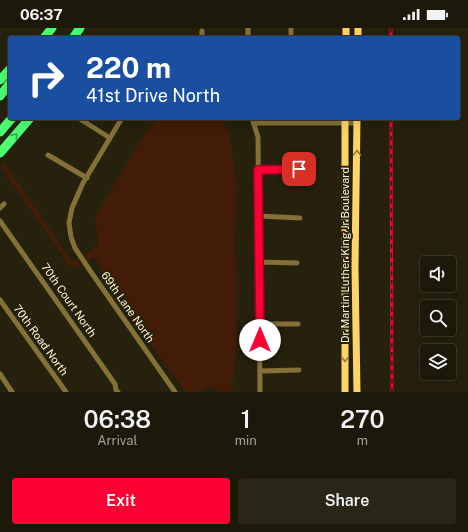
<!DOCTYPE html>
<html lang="en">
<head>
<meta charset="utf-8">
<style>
  :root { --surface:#1c190a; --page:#292618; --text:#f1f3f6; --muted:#a0a09c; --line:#3a382b; --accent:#fc0033 }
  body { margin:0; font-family:"Public Sans",sans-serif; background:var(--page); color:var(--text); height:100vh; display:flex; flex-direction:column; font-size:15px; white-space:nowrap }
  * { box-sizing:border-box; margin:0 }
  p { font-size:13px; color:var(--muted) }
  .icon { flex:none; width:22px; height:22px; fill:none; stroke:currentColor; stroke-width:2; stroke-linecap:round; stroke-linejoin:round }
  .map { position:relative; height:364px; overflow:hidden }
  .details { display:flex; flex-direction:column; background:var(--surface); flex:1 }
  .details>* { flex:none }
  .top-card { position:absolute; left:8px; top:8px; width:452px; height:84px; border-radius:4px; box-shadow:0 4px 16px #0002,0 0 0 1px var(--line); background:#1a4fa0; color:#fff; overflow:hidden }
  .tools { position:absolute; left:420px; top:228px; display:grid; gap:8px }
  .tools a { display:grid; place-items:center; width:36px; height:36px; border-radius:4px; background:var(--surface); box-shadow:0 4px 16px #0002,0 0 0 1px var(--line); font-size:20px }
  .pin { position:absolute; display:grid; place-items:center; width:34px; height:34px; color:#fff; margin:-17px; border-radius:8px; box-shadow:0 2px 6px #0006 }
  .me { position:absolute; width:44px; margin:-22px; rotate:0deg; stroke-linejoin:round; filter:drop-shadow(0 0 3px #0008) }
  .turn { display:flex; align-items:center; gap:14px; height:84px; padding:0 12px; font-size:18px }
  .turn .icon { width:52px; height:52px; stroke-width:2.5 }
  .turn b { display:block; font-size:28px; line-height:34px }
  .eta { display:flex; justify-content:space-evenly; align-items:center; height:68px; text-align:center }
  .eta b { font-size:24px; font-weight:600; line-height:28px }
  .button { display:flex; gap:8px; margin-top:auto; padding:8px 12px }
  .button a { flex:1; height:46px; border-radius:4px; background:var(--accent); color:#fff; font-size:16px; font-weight:600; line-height:46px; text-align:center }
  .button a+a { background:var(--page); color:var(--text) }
  .status { display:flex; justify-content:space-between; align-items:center; height:28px; padding:0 20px; background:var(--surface); direction:ltr }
  .status svg { height:11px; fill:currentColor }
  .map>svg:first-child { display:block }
  .water { fill:#431c08 }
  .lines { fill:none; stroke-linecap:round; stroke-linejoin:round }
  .street { stroke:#857037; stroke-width:5 }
  .secondary { stroke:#ffd568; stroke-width:7 }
  .highway { stroke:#4cff73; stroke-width:9 }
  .rail-casing { stroke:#fc0033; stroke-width:3 }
  .rail { stroke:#25210d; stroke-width:1.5; stroke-dasharray:4.5; stroke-linecap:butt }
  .oneway { stroke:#3a9b45 }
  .oneway2 { stroke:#927b3a }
  .route-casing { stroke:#a40021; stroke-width:10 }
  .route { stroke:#fc0033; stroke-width:7 }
  .labels { text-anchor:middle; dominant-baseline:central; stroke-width:4; stroke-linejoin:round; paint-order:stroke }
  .street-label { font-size:11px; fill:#fff6d1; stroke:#25210d }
</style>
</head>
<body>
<div class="status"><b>06:37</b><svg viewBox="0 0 49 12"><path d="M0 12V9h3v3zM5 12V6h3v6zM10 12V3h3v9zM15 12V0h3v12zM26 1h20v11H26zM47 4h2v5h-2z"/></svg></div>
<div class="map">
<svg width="468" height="364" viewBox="0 0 468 364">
  <rect width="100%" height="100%" fill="#25210d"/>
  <!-- water -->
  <path class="water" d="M161 90H221L231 112 236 155 235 214 237 288 235 341 231 364H220L214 359 206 360 201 364H186L123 279 103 247 96 230H90L87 233 84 227 98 217C99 208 96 198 95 189L139 116 149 100Z
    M4 134 71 232 74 233 77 232 80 238 76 241 70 238 0 138V137Z"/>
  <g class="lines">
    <!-- street -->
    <path class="street" d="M248 0V10
      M202 10V3
      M291 10V0
      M122 90 83 155 72 180 69 195 71 209 75 220 91 244 175 364
      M252 90 258 109 260 364
      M80 91 110 110
      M254 95H357
      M48 127 87 150
      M258 142 299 141
      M0 180 4 176
      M259 188 300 190
      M0 193 115 356 116 362 118 364
      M260 234 297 235
      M0 272 66 364
      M260 296H298
      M261 343 299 342
      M0 346 12 364"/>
    <!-- secondary -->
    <path class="secondary" d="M346 10V0
      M358 10V0
      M357 90 355 239 357 364
      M345 364V90"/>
    <!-- highway -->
    <path class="highway" d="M44 10 52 0
      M73 10 80 0
      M0 52 10 41
      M0 68 10 55
      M0 104 12 90
      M0 125 30 90"/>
    <defs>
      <path id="rail" d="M391 0V10
        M391 90 392 364"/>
    </defs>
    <!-- rail casing -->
    <use href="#rail" class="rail-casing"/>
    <!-- rail -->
    <use href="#rail" class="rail"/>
  </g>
  <!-- one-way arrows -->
  <defs><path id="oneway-chevron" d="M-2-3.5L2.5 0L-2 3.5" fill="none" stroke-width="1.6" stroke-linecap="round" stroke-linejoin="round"/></defs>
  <use class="oneway" href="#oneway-chevron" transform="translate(15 108) rotate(-50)"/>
  <g class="oneway2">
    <use href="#oneway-chevron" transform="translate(357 125) rotate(-89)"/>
    <use href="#oneway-chevron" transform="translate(345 331) rotate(90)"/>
  </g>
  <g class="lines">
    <defs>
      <path id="route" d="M260 312 258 142 299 141"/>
    </defs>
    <!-- route casing -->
    <use href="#route" class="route-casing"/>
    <!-- route -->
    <use href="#route" class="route"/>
  </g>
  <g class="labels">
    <!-- street labels -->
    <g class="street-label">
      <text transform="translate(345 227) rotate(-90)">Dr Martin Luther King Jr Boulevard</text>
      <text transform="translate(69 272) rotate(55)">70th Court North</text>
      <text transform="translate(128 279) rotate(55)">69th Lane North</text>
      <text transform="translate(41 312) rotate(54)">70th Road North</text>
    </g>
  </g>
</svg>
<div class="tools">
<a><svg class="icon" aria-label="sound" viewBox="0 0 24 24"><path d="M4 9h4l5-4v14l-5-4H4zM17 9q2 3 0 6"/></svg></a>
<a><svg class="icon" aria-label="search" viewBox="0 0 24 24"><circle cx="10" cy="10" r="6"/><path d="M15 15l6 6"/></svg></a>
<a><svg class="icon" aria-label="layers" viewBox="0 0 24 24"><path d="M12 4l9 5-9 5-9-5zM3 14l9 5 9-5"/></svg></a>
</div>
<div class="pin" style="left:299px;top:141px;background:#d93025"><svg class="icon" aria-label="arrive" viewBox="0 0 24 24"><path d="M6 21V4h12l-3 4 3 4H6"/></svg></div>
<svg class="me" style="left:260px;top:312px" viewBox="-20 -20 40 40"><circle r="19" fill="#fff"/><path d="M0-13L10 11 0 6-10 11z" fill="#fc0033"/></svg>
<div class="top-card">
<div class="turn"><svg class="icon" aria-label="right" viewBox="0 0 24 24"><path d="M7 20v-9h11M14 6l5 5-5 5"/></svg><div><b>220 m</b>41st Drive North</div></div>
</div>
</div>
<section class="details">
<div class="eta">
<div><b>06:38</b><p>Arrival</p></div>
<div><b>1</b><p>min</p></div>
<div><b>270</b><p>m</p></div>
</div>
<div class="button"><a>Exit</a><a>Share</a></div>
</section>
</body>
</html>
